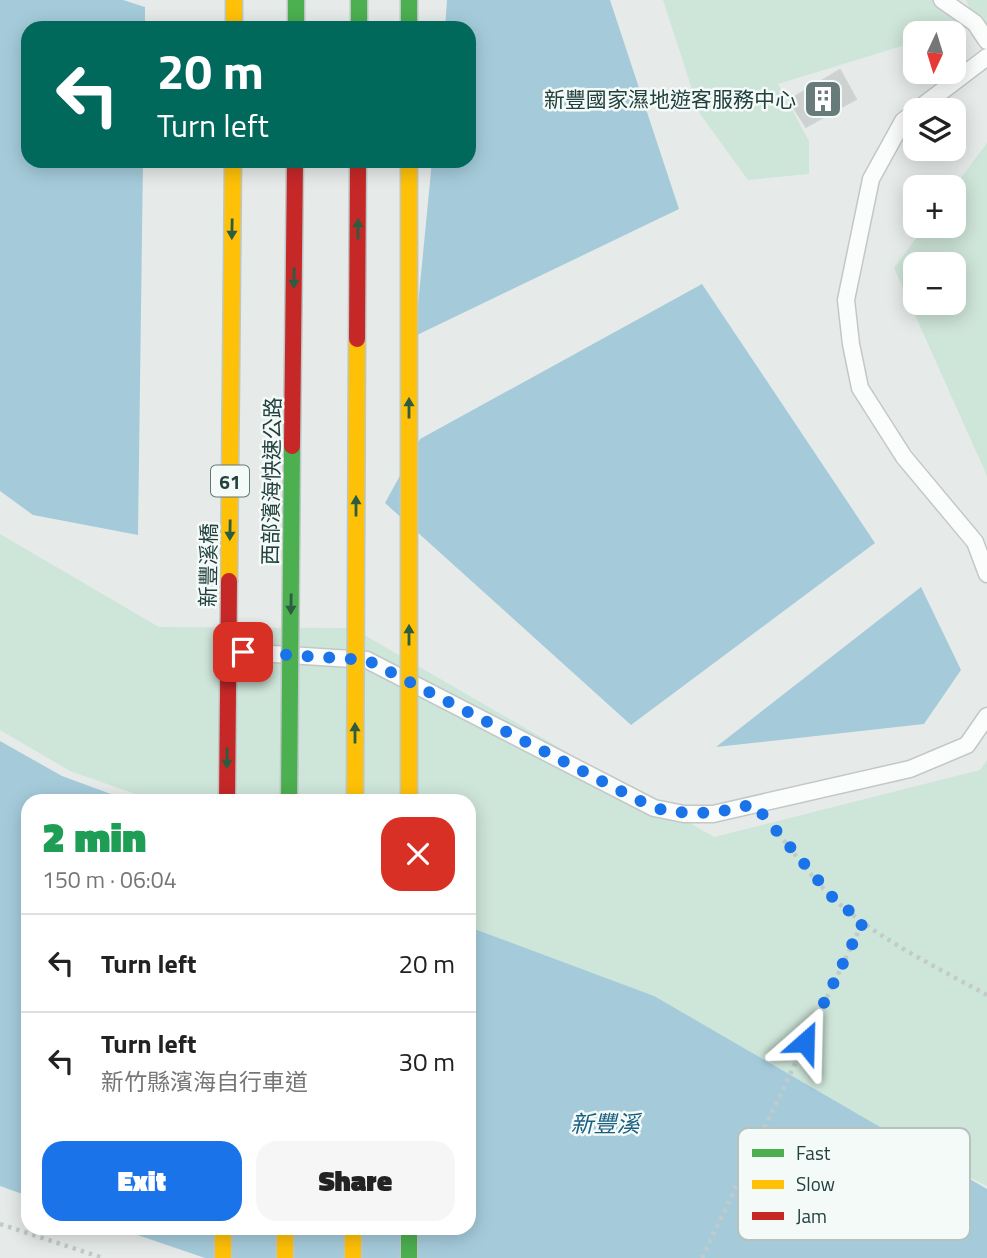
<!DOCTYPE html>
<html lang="en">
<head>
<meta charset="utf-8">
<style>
  :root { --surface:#fff; --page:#f6f6f6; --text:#222; --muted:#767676; --line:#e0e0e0; --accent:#1a73e8 }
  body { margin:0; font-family:"Titillium Web","Noto Sans TC",sans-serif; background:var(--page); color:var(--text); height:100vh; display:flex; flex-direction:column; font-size:26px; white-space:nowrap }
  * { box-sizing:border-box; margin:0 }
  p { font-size:23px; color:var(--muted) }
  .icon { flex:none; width:38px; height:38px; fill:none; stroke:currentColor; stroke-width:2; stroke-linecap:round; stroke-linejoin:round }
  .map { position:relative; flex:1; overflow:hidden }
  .drawer { position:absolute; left:21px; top:794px; width:455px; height:441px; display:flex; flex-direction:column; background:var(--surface); border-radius:21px; box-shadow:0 4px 18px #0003 }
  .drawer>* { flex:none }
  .top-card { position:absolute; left:21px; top:21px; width:455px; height:147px; border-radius:21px; box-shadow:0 4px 18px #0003; background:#00695c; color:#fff; overflow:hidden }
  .needle { width:46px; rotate:184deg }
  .buttons { position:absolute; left:903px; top:21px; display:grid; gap:14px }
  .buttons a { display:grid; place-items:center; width:63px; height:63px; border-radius:14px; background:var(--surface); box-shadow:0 4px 18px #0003; font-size:35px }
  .pin { position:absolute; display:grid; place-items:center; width:60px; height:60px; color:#fff; margin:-30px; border-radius:14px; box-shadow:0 4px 10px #0006 }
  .me { position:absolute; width:77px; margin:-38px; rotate:25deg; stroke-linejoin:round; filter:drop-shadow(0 0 5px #0008) }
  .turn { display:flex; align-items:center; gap:24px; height:147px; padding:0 21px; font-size:32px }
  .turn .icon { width:91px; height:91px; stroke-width:2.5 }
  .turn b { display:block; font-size:49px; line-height:60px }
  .round { display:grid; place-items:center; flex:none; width:74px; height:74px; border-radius:21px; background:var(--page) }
  .overview { display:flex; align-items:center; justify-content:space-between; height:119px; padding:0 21px }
  h1 { font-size:42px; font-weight:800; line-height:52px; color:#1e9e55 }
  .primary-button { display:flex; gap:14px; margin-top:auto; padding:14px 21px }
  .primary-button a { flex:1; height:80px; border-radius:21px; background:var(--accent); color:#fff; font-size:28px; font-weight:800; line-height:80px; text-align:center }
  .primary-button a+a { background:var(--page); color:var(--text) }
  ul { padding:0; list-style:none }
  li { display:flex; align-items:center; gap:21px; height:98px; padding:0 21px; border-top:2px solid var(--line) }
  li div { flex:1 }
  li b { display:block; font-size:26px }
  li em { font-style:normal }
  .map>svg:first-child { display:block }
  .green { fill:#cee5d9; fill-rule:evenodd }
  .water { fill:#a5cbdb }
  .building { fill:#cdd2d1; stroke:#ced4d3; stroke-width:2 }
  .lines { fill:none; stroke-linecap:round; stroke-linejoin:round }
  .lane-casing { stroke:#c3c8c7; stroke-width:19 }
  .fast-casing { stroke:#bdc7c6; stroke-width:19 }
  .slow-casing { stroke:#bdc7c6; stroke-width:19 }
  .jam-casing { stroke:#bdc7c6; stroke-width:19 }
  .path { stroke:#c2cbca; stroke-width:4.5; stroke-dasharray:3.5 5; stroke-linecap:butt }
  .lane { stroke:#fbfcfc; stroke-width:16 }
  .fast { stroke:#4caf50; stroke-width:16 }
  .slow { stroke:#ffc107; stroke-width:16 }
  .jam { stroke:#c62828; stroke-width:16 }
  .fast-bridge-casing { stroke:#bdc7c6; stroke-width:19; stroke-linecap:butt }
  .slow-bridge-casing { stroke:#bdc7c6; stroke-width:19; stroke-linecap:butt }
  .jam-bridge-casing { stroke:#bdc7c6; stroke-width:19; stroke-linecap:butt }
  .fast-bridge { stroke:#4caf50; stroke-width:16 }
  .slow-bridge { stroke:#ffc107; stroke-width:16 }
  .jam-bridge { stroke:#c62828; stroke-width:16 }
  .oneway { fill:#2c5c42 }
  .route { stroke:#1a73e8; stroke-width:12; stroke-dasharray:0 21.6 }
  .labels { text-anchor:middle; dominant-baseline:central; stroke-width:5; stroke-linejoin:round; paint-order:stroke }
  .shield { fill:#f4faf8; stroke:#617875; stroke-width:2 }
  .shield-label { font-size:19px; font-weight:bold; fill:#22403d }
  .poi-label { font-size:21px; fill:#22403d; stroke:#f4faf8; text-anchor:end }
  .street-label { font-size:21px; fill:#22403d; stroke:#f4faf8 }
  .water-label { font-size:23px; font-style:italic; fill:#185e80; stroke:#f4faf8 }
  .key { fill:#f4faf8; stroke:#b5c2c0; stroke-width:2 }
  .key-label { font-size:19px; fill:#22403d }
</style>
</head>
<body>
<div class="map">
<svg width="987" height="1258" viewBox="0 0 987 1258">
  <rect width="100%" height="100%" fill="#e6ebea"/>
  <!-- green -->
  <path class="green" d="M663 0H942L975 22 966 0H987V33L975 23 943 33H915V42L778 84 809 141V174L748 180 700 114Z
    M987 143V476L894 268 925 226H954V187ZM915 264H954V303H915Z
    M0 534 159 627 352 628 714 837 980 770 987 760V1186L469 931V802L155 801 70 771 0 730Z"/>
  <!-- water -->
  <path class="water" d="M0 0H123L145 7V28H28V161H143L138 535 33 515 0 491Z
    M447 0H610L679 209 415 336 432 161H469V28H445Z
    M702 284 875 543 631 725 385 503 420 439Z
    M921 587 961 670 924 724 716 747Z
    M0 741 62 776 130 801 28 802V1196L0 1186Z
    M469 927 654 996 987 1189V1258H205L120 1229 469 1228Z"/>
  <!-- building -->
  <path class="building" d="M840 70 856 99 806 127 789 100Z"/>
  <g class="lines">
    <defs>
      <path id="lane" d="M942 0 975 23 987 41
        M917 110 987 57
        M915 112 903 121 871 179 846 300 851 344 860 388 904 457 975 542 987 574
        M243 652 367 660 654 808 684 814H713L910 769 967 745 987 716"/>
      <path id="fast" d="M296 0V28
        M359 0V28
        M409 0V28
        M409 1228V1258"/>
      <path id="slow" d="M234 0V28
        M229 581 233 161
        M223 1228V1258
        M285 1228V1258
        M353 1228V1258"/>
      <path id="jam" d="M227 802 229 581"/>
    </defs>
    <!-- lane casing -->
    <use href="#lane" class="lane-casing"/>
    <!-- fast casing -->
    <use href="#fast" class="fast-casing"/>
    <!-- slow casing -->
    <use href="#slow" class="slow-casing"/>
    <!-- jam casing -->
    <use href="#jam" class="jam-casing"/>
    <!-- path -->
    <path class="path" d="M773 827C793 851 813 880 836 901 880 940 936 967 987 995
      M0 1224 103 1258
      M702 1258 863 922"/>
    <!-- lane -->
    <use href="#lane" class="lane"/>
    <!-- fast -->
    <use href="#fast" class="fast"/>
    <!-- slow -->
    <use href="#slow" class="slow"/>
    <!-- jam -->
    <use href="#jam" class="jam"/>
    <defs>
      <path id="fast-bridge" d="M289 802 292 446"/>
      <path id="slow-bridge" d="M409 161V802
        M355 802 357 339"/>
      <path id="jam-bridge" d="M357 339 358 161
        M292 446 295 161"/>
    </defs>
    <!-- fast-bridge casing -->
    <use href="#fast-bridge" class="fast-bridge-casing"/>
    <!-- slow-bridge casing -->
    <use href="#slow-bridge" class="slow-bridge-casing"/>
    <!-- jam-bridge casing -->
    <use href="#jam-bridge" class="jam-bridge-casing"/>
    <!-- fast-bridge -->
    <use href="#fast-bridge" class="fast-bridge"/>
    <!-- slow-bridge -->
    <use href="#slow-bridge" class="slow-bridge"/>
    <!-- jam-bridge -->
    <use href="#jam-bridge" class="jam-bridge"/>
  </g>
  <!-- one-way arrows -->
  <defs><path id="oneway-solid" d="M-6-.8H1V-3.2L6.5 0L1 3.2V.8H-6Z" transform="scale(1.75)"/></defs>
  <g class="oneway">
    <use href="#oneway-solid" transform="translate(232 229) rotate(91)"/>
    <use href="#oneway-solid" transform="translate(358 229) rotate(-90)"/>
    <use href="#oneway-solid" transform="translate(294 278) rotate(91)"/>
    <use href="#oneway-solid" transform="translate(409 408) rotate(-90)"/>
    <use href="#oneway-solid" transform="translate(356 506) rotate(-90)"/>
    <use href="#oneway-solid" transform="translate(230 530) rotate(91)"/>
    <use href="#oneway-solid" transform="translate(291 604) rotate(91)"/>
    <use href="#oneway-solid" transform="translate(409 635) rotate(-90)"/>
    <use href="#oneway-solid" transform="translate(355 733) rotate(-90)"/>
    <use href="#oneway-solid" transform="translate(227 758) rotate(91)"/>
  </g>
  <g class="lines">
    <!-- route -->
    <path class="route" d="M243 652 367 660 654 808C694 816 714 814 754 804L834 899 863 922 805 1042"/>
  </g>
  <!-- icons -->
  <defs>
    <symbol id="building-square" viewBox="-11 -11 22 22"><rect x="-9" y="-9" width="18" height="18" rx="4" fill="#677c7a" stroke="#f4faf8"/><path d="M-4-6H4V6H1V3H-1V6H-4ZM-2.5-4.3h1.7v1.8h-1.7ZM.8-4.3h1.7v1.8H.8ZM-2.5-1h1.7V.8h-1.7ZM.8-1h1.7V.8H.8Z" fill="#fff"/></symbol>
  </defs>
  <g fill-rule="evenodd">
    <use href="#building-square" x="801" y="77" width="44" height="44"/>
  </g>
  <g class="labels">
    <!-- shield labels -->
    <rect class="shield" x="211" y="465.5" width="38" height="31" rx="5"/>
    <g class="shield-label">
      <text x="230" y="481">61</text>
    </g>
    <!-- poi labels -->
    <g class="poi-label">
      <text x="796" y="99">新豐國家濕地遊客服務中心</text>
    </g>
    <!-- street labels -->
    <g class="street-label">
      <text transform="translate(271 481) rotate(-89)">西部濱海快速公路</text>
      <text transform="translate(208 565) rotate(-89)">新豐溪橋</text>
    </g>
    <!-- water labels -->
    <g class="water-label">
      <text x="605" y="1123">新豐溪</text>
    </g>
  </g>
  <!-- legend -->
  <rect x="738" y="1128" width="232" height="112" rx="10" class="key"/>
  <rect x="752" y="1149" width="32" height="8" fill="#4caf50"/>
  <rect x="752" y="1180" width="32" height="9" fill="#ffc107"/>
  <rect x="752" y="1212" width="32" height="8" fill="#c62828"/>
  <g class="key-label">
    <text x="796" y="1160">Fast</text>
    <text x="796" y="1191">Slow</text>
    <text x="796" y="1223">Jam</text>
  </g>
</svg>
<div class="buttons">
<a><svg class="needle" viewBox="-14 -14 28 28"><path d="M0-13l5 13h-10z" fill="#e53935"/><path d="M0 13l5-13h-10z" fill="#767676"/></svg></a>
<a><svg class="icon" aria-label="layers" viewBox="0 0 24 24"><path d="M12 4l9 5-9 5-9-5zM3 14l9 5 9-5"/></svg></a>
<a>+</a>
<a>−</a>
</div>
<div class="pin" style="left:243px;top:652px;background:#d93025"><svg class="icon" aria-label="arrive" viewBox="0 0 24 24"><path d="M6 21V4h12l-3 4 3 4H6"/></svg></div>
<svg class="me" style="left:805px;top:1042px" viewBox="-20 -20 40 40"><path d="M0-17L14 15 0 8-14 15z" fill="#1a73e8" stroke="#fff" stroke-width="4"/></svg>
<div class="top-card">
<div class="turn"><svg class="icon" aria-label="left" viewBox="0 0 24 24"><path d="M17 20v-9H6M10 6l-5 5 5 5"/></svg><div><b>20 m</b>Turn left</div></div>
</div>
<section class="drawer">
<div class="overview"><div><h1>2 min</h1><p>150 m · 06:04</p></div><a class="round" style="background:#d93025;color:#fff"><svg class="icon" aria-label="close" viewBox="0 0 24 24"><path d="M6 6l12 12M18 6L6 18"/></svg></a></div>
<ul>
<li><svg class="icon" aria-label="left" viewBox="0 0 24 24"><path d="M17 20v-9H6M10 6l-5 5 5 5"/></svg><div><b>Turn left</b></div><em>20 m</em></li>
<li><svg class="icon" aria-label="left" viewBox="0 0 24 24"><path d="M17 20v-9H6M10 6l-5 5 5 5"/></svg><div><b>Turn left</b><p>新竹縣濱海自行車道</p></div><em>30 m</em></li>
</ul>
<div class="primary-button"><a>Exit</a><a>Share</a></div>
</section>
</div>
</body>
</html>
